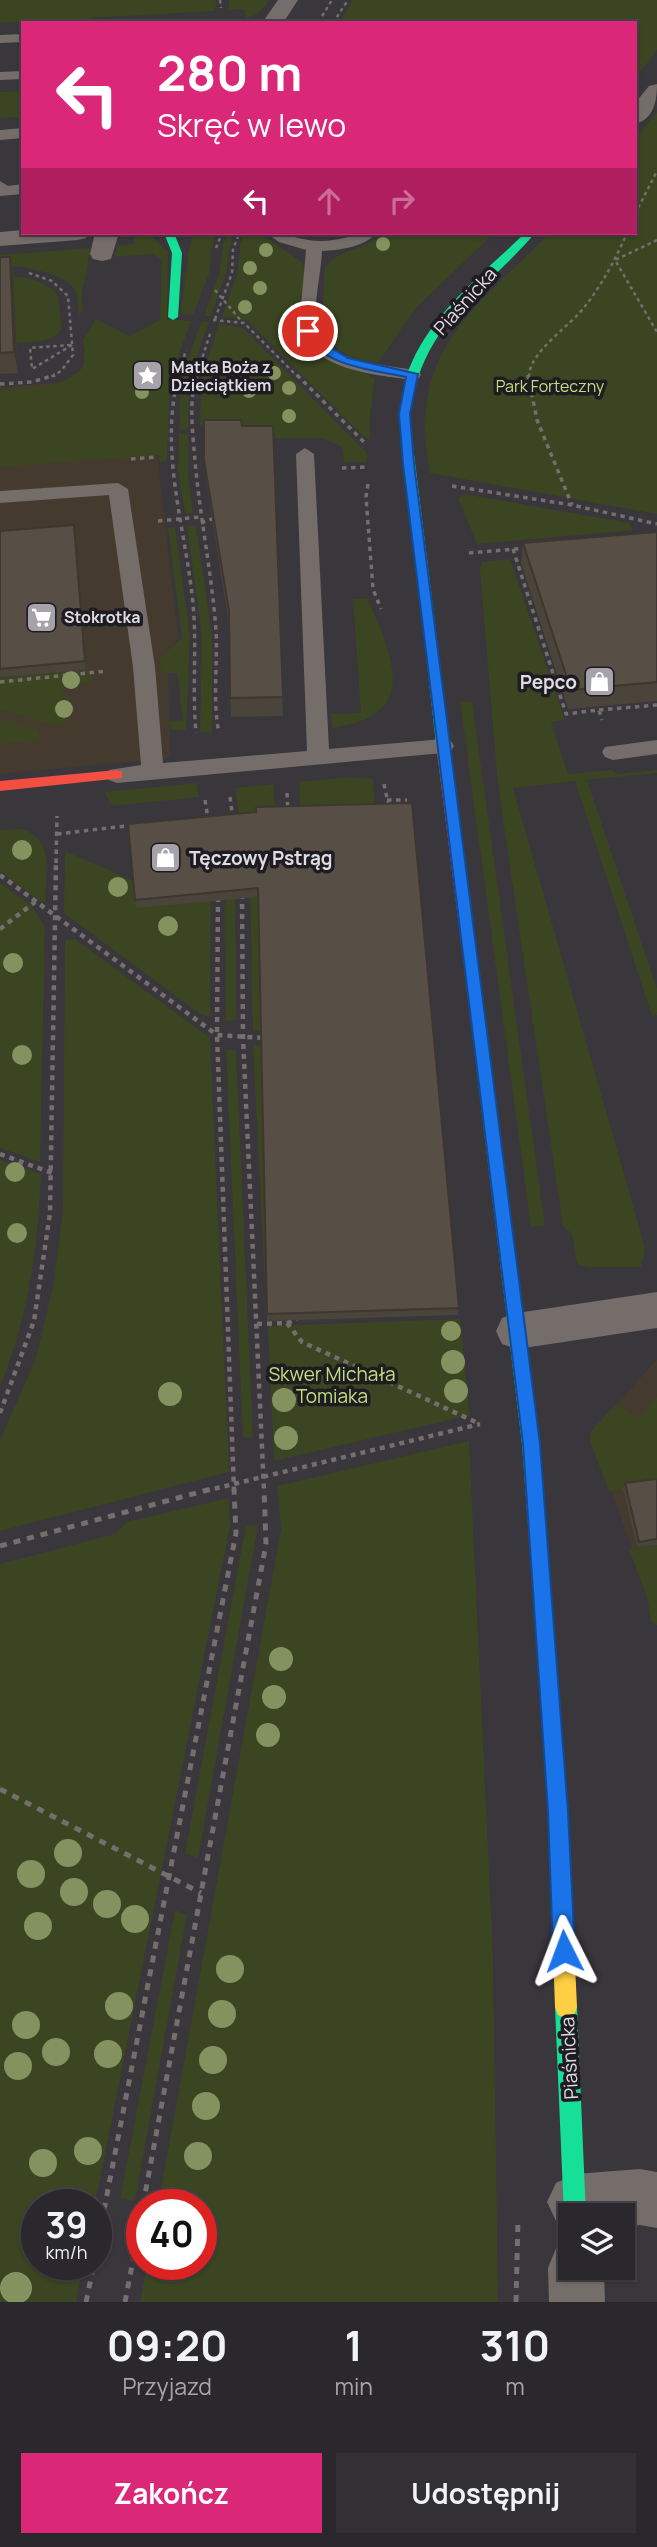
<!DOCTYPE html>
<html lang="pl">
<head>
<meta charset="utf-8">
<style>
  :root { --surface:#2b282d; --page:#333035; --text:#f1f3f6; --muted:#a6a6aa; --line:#474449; --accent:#db2777 }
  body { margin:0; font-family:Manrope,sans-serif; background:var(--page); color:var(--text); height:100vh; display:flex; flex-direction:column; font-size:26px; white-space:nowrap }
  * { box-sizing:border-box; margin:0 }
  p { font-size:23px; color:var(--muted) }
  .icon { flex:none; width:38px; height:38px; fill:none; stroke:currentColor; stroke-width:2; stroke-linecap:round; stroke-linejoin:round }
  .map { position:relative; height:2302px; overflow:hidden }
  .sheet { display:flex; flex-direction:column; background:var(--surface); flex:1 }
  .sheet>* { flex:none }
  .hud { position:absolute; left:21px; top:21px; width:616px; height:214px; border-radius:0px; box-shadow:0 2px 5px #0004,0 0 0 2px var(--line); background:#db2777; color:#fff; overflow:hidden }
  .controls { position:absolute; left:558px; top:2203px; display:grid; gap:14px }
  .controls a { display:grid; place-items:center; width:77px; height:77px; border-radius:0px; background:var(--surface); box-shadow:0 2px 5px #0004,0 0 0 2px var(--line); font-size:35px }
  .speed { position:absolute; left:21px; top:2189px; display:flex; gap:14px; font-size:35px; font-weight:700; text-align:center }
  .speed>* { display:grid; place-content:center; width:91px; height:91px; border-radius:50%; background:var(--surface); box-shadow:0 2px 5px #0004,0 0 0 2px var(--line); line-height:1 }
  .speed small { font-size:18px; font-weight:400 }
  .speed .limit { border:10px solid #d22; background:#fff; color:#111 }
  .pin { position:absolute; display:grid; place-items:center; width:60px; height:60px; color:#fff; margin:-30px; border:4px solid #fff; border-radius:50%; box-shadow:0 2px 7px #0007 }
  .me { position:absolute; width:77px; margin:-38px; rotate:357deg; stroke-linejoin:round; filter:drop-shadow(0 0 5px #0008) }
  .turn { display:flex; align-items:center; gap:24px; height:147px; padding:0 21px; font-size:32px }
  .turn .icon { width:91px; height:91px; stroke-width:2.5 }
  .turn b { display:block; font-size:49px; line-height:60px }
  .lanes { display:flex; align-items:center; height:66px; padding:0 21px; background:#0003; justify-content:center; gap:35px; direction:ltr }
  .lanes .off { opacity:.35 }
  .eta { display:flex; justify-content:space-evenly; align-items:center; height:119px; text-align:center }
  .eta b { font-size:42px; font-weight:700; line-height:49px }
  .primary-button { display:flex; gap:14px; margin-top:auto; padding:14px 21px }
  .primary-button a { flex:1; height:80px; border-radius:0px; background:var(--accent); color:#fff; font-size:28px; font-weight:700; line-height:80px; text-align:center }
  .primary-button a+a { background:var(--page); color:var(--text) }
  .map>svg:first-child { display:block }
  .commercial { fill:#453a2e }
  .green { fill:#3b4521 }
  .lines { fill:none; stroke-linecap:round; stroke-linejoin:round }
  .path-far3 { stroke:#746e6e; stroke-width:2.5; stroke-dasharray:3.5 3.5; stroke-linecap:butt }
  .path-far2 { stroke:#746e6e; stroke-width:3.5; stroke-dasharray:4.5 4.5; stroke-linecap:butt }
  .path-far1 { stroke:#746e6e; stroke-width:4.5; stroke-dasharray:5 5; stroke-linecap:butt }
  .path { stroke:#746e6e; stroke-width:5; stroke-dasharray:7 7; stroke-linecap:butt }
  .lane { fill:#756d6a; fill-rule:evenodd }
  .street { fill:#756d6a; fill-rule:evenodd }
  .fast { fill:#16e098; fill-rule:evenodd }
  .slow { fill:#ffcf43; fill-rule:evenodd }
  .jam { fill:#f24e42; fill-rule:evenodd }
  .tree { fill:#849260 }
  .wall { fill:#4b443b }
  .shaded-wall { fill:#3d3730 }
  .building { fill:#574f45; stroke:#3d3730; stroke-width:2 }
  .route { fill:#1a73e8; stroke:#114b97; stroke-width:2 }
  .labels { text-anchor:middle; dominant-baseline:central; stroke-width:7; stroke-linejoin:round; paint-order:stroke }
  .far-poi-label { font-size:16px; font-weight:bold; fill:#dfdce4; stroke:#1e1c21; text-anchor:start }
  .far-park-label { font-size:16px; fill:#c2de7e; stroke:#1e1c21 }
  .street-label { font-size:19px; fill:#dfdce4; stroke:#1e1c21 }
  .poi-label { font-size:19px; font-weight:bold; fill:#dfdce4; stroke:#1e1c21; text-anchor:end }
  .park-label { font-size:19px; fill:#c2de7e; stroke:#1e1c21 }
</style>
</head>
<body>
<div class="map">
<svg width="657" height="2302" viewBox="0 0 657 2302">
  <rect width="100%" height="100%" fill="#39363c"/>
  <!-- commercial -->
  <path class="commercial" d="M132 377 157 454 178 637 168 662 170 758 0 774V380L2 387Z
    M657 1359V1610L652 1605 591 1434Z"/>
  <!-- green -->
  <path class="green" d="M0 0H216L215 11 90 18V23H80L79 19 0 23Z
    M229 0H270L258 14 246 18 244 9 229 10Z
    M353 0H657V50L635 79V23H339Z
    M23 91V117L0 118V92Z
    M657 112V514L430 473C406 351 473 310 550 233H635V139Z
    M132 233 153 238 168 252 167 319 191 321 170 379 167 461 160 462 158 455 0 467V390C30 388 61 390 83 367L85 352 83 340 96 319 129 336 160 320 162 260 152 254 116 257 114 254 117 246 134 244Z
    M193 233H217L211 250 210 271 193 315 181 314 188 253Z
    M227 233H234L229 250 227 270 211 316H204L220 271 223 244Z
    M245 233C249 233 253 232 256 233 261 234 299 259 303 264 313 299 282 334 324 358 340 367 360 369 375 379L370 414V440L360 433 247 320 222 317 238 271 240 245Z
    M382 233H494L415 309 378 363C354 360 322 349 322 321L325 268C338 248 366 251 382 233Z
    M89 248 94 255 88 256C90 275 77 290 84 310L79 315C78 308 78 299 76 292 68 272 19 266 0 265V255Z
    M2 275C22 276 45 279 58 296L62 329C53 344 33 341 16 343L13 277 0 278Z
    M201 322H209L189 380 188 429H179L181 380Z
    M219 323 243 328 368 454 366 462H344L342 447 323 438 254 439 209 425H200L201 380Z
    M179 434H188V470L193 513H185L178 470Z
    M464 494 629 523 634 530 477 544 458 498Z
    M187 526H196L212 635V733L200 732 202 636Z
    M175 527 190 636 186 731 172 729 167 722 183 720 177 673H162L159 660 182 638 168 528Z
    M510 559 565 720 551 722 568 774 612 770 617 774 657 770V773L587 780 657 989V1015L652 1016 575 781 513 788 641 1233 645 1251 641 1267H588L577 1264 572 1234 563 1226 498 786 480 569 482 562Z
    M353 599H368C392 657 422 716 332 728L331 714 361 713Z
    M90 670 92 682 62 686 66 724 53 725 0 709V677Z
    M460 701 472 702 545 1226 531 1227Z
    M0 719 38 730 40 740 0 744Z
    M349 777 373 779 376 815 300 817V782Z
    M197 783 199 797 112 806 104 792Z
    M274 784 279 1030 253 1031 250 889 235 788Z
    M22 829C56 841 45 872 45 902H41L0 871V830Z
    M65 851 134 881 211 891 210 1017 200 1014 64 913Z
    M0 883 31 905 45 927 40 1162 0 1148Z
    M235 890 236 1020 226 1021 225 891Z
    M75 939 210 1038 229 1472 0 1531V1440L36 1358 53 1286 63 1210 65 940Z
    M253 1045H280L287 1309 266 1308Z
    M226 1050H236L253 1437H243Z
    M0 1160 41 1174C38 1246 28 1320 0 1387Z
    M460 1319 470 1415 274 1461 268 1326Z
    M657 1397V1485L609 1491 590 1442V1432L617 1403 637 1419Z
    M469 1441 493 1957 498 2302H140L147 2265 201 2264V2205H158L281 1529 277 1486Z
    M229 1498 230 1526 95 2205H37V2264L83 2265 76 2302H0V1564L115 1534 127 1522Z
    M246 1525 258 1526 198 1858 185 1853Z
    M657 1545V1625L651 1622 647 1597 629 1549Z
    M175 1910 187 1915 135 2201 120 2199Z"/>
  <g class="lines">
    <!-- path-far3 -->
    <path class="path-far3" d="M220 0 221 8
      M322 16 332 0
      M333 23 348 0
      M635 214 657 171
      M657 240 615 260 657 332
      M216 248 222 233
      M29 273 52 281 68 296 73 355 61 371 51 377
      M215 290 243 323
      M215 319 232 273 233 249 239 234
      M213 320 244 323 298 377
      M72 345 32 369 30 348Z
      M178 377 186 350
      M196 377 210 334
      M529 377C529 351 571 326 586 305 603 283 616 258 627 233"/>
    <!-- path-far2 -->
    <path class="path-far2" d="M179 375C158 450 186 529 193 604 197 647 192 690 196 733
      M197 375C188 401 193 434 195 461 200 518 212 574 216 631 218 665 212 699 219 733
      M297 375 367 445
      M528 375 537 420 572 505
      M0 384 32 382 55 375
      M131 459 155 457
      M342 468 368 467
      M368 484 366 497 373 589 381 609
      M452 486 572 505 657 524
      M158 521 200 517
      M201 523 212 519
      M513 549 566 714 599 710 602 720
      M469 553 527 548
      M0 682 107 671
      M599 710 657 705
      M384 784 388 803
      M287 793 288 812
      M230 797 233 820
      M205 800 208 819
      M387 800H407
      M57 834 134 825
      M56 863 57 816"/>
    <!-- path-far1 -->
    <path class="path-far1" d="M0 875 217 1035 265 1038
      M242 894 243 1038 264 1491
      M218 897 217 1035 234 1491
      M0 929 35 902
      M0 1154 52 1173
      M287 1323 302 1342 480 1424
      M257 1324 287 1323 297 1319
      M0 1413 34 1321 50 1213 56 861
      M205 1491 480 1424"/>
    <!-- path -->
    <path class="path" d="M0 1546 211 1489
      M0 1789 201 1893
      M143 2205 266 1544 264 1489
      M96 2251 236 1533 234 1489
      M86 2302 94 2264
      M125 2302 142 2213
      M516 2302 518 2220"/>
    <!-- lane -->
    <path class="lane" d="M23 34V42L0 43V35Z
      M23 71V79L0 80V72Z
      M23 128V138L0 140V130Z
      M0 181 8 186 23 184V194L0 196Z
      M266 233C285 232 301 241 321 241 340 241 357 233 376 233 365 247 340 250 322 251 321 273 315 295 316 317 317 365 384 363 418 371L421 375 418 379 412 380C372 374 316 371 299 328L306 250 279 242Z
      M305 448 314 454 329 749 443 739 451 741 454 746 451 751 443 753 117 783 109 780 106 775 109 770 141 765 133 667 109 495 0 503V491L118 483 128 489 155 667 163 763 307 751 296 454Z
      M657 740V754L613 760 605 757 602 752 605 747Z"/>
    <!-- street -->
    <path class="street" d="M278 0H298L283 23H262Z
      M657 84C657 101 654 119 635 124V103L649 86Z
      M23 230V233H90L86 238 78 240 0 246V232Z
      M95 233H119L111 259 102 261 93 259 90 254Z
      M657 1292V1328L517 1349 502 1344 496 1331 502 1318 517 1313Z
      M640 2169 657 2172V2228L640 2225 623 2226V2216H570V2228L556 2221 547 2202 556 2183 575 2174Z
      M570 2242V2268H604L605 2302H549L548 2268 556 2248Z"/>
    <!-- fast -->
    <path class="fast" d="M164 233H174L182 253 178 317 173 320 168 317 172 253Z
      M525 233H535C478 300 426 317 409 414L450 744 443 748 436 744 399 414C402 397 404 378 412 362 435 310 485 272 525 233Z
      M476 1000 483 1006 540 1444 554 1633 552 1640 545 1642 538 1640 536 1633 522 1444 469 1006Z
      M566 1996 574 1999 577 2007 586 2216H570V2225L567 2224 564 2216 555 2007 558 1999Z"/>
    <!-- slow -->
    <path class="slow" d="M545 1624 552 1626 554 1633 568 1812 577 2007 574 2015 566 2018 558 2015 555 2007 548 1812 536 1633 538 1626Z"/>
    <!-- jam -->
    <path class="jam" d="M443 740 450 744 483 1006 476 1012 469 1006 436 744Z
      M117 770 122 772V778L0 791V781Z"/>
  </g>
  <!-- trees -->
  <g class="tree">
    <circle cx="383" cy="244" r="7"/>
    <circle cx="266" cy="250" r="7"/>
    <circle cx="250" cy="268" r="7"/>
    <circle cx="260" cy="288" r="7"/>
    <circle cx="245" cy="307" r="7"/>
    <circle cx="274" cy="373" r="7"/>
    <circle cx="289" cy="388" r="7"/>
    <circle cx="249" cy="391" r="7"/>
    <circle cx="142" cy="392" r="7"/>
    <circle cx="289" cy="416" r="7"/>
    <circle cx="71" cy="680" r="9"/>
    <circle cx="64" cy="709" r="9"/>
    <circle cx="22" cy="850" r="10"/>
    <circle cx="118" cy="887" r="10"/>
    <circle cx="168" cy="926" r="10"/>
    <circle cx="13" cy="963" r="10"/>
    <circle cx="22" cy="1055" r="10"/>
    <circle cx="15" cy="1172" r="10"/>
    <circle cx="17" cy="1233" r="10"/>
    <circle cx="451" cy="1331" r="10"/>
    <circle cx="453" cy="1362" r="12"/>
    <circle cx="456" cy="1391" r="12"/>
    <circle cx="170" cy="1394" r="12"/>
    <circle cx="284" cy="1400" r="12"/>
    <circle cx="286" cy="1438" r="12"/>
    <circle cx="281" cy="1659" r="12"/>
    <circle cx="274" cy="1697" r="12"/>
    <circle cx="268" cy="1735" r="12"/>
    <circle cx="68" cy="1853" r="14"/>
    <circle cx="31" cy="1874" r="14"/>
    <circle cx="74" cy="1892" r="14"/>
    <circle cx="107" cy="1904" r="14"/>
    <circle cx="135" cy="1919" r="14"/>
    <circle cx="38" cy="1926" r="14"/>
    <circle cx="230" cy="1969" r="14"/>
    <circle cx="119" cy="2006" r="14"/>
    <circle cx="222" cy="2014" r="14"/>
    <circle cx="26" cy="2025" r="14"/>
    <circle cx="56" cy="2052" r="14"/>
    <circle cx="108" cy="2054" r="14"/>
    <circle cx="213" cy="2060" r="14"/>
    <circle cx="18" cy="2066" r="14"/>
    <circle cx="206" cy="2106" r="14"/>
    <circle cx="88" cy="2151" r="14"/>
    <circle cx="198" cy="2156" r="14"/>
    <circle cx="43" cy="2163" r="14"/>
    <circle cx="16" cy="2288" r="16"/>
  </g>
  <!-- wall -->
  <path class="wall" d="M0 257H10L13 277 18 373 0 374Z
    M242 426H273L283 716 231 717 229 625 206 480 204 460Z
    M74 525 86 670 0 677V531Z
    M657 532V701L568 709 521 563 523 543Z
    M256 812 459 1308 458 1315 267 1321 258 897 136 908 128 824Z
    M657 1479V1545L637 1547 623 1489 625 1483Z"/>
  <!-- shaded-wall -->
  <path class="shaded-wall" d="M10 257 13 277 18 373 14 352Z"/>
  <!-- building -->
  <path class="building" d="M0 257H10L14 352 0 353Z
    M204 420H241L242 426H273L283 697 230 698 229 611 204 460Z
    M74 525 85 661 0 669V531Z
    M657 532V682L571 690 523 543Z
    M412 803 459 1308 267 1314 258 888 135 900 128 824 256 812V807Z
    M657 1479V1539L639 1542 625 1483Z"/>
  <!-- route -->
  <path class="route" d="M304 329H312L320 341 348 358 418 374 410 414 414 464 540 1444 568 1812 575 1951 572 1959 564 1962 557 1959 553 1951 548 1812 523 1444 403 464 399 414 406 377C368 369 324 367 303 331Z"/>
  <!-- icons -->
  <defs>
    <symbol id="sight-square" viewBox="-11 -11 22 22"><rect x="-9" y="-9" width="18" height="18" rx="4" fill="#a5a2a9" stroke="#1e1c21"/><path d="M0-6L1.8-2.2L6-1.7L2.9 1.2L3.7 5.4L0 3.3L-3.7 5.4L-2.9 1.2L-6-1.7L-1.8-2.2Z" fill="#fff"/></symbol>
    <symbol id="supermarket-square" viewBox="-11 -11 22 22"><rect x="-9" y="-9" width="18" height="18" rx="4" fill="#a5a2a9" stroke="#1e1c21"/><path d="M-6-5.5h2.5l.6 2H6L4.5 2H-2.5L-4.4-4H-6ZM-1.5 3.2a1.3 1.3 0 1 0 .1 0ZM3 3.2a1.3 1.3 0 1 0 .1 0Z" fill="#fff"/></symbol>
    <symbol id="shop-square" viewBox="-11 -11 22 22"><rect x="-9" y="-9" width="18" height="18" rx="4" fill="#a5a2a9" stroke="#1e1c21"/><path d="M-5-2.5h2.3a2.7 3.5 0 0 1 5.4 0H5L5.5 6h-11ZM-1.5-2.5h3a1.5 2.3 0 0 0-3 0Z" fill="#fff"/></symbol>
  </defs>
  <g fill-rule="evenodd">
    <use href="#sight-square" x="130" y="358" width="35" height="35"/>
    <use href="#supermarket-square" x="24" y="600" width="35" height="35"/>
    <use href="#shop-square" x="582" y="664" width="35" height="35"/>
    <use href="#shop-square" x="148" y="840" width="35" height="35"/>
  </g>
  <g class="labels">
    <!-- far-poi labels -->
    <g class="far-poi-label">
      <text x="171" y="367">Matka Boża z<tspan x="171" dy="18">Dzieciątkiem</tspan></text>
      <text x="64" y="617">Stokrotka</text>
    </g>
    <!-- far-park labels -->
    <g class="far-park-label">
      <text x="550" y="386">Park Forteczny</text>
    </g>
    <!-- street labels -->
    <g class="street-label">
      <text transform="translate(465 301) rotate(-48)">Piaśnicka</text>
      <text transform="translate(569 2058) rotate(-93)">Piaśnicka</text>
    </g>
    <!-- poi labels -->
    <g class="poi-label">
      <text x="577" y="682">Pepco</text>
      <text x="189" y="858" text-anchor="start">Tęczowy Pstrąg</text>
    </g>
    <!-- park labels -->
    <g class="park-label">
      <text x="332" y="1374">Skwer Michała<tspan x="332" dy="22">Tomiaka</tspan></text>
    </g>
  </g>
</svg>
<div class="controls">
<a><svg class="icon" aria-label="layers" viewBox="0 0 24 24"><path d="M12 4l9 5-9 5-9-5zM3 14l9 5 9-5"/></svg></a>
</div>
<div class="speed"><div>39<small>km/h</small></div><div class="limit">40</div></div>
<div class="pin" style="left:308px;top:331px;background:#d93025"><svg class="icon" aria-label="arrive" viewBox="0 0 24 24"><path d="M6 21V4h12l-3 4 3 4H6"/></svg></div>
<svg class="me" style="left:564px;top:1951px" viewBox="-20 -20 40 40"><path d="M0-17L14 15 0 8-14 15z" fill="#1a73e8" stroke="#fff" stroke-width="4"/></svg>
<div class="hud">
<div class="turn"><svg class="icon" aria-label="left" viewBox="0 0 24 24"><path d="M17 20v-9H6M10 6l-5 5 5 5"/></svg><div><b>280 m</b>Skręć w lewo</div></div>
<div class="lanes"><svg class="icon" aria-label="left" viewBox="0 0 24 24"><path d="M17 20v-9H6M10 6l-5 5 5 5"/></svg><svg class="icon off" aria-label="ahead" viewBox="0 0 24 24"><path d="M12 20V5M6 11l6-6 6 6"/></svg><svg class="icon off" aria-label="right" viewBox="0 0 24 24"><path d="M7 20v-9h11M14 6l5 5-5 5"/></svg></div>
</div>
</div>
<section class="sheet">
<div class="eta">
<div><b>09:20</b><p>Przyjazd</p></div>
<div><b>1</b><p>min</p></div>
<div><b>310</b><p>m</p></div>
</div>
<div class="primary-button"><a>Zakończ</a><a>Udostępnij</a></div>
</section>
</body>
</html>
